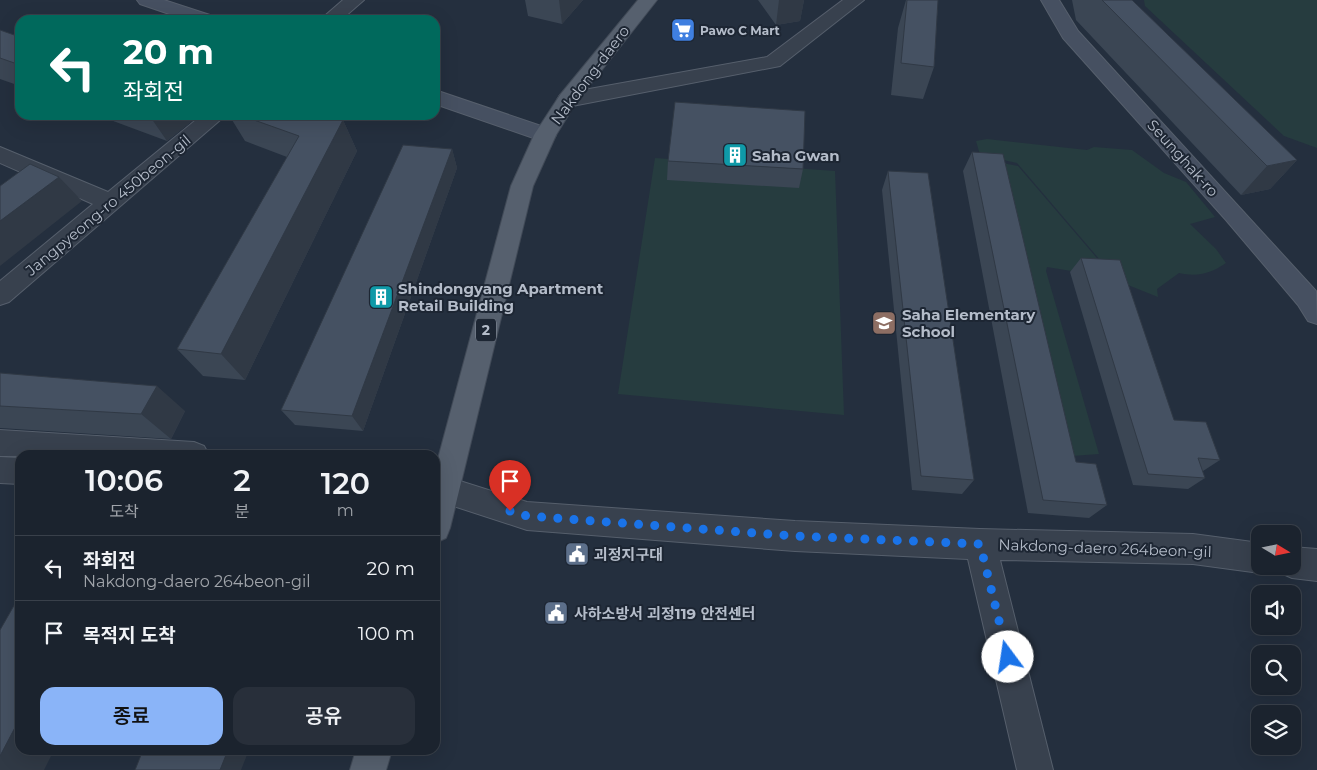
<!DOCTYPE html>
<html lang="ko">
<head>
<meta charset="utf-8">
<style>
  :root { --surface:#1b232e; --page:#282f3a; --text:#f1f3f6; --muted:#a0a4aa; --line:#39404a; --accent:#8ab4f8 }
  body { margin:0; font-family:Montserrat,"Noto Sans KR",sans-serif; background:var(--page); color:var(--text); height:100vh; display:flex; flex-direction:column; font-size:19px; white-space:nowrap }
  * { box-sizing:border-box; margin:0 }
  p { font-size:16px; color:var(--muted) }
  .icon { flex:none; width:28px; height:28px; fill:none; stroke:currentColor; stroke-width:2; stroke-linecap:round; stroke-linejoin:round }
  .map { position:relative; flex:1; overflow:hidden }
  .sheet { position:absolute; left:15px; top:450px; width:425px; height:305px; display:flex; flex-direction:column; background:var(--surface); border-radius:15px; box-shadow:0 5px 20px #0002,0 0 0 1px var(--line) }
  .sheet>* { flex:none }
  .top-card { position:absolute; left:15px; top:15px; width:425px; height:105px; border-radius:15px; box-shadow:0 5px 20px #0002,0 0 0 1px var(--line); background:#00695c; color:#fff; overflow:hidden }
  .needle { width:32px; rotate:100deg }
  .tools { position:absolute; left:1251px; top:525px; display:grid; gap:10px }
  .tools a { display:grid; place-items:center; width:50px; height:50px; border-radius:10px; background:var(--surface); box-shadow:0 5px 20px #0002,0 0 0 1px var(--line); font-size:25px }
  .pin { position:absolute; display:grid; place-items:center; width:42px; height:42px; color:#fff; margin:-51px -21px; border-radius:50% 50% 50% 0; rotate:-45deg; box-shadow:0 0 5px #0007 }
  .pin .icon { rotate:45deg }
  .me { position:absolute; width:55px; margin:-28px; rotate:346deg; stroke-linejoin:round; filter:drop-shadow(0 0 4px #0008) }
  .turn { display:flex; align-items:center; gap:18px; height:105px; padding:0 25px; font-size:22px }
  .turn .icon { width:65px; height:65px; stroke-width:2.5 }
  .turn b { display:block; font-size:35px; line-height:42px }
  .eta { display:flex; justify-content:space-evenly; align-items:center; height:85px; text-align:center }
  .eta b { font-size:30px; font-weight:600; line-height:35px }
  .cta { display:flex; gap:10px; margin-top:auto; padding:10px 25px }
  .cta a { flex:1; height:58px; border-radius:15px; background:var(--accent); color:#111; font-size:20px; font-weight:600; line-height:58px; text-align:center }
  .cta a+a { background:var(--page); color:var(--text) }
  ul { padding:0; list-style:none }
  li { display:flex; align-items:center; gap:15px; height:65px; padding:0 25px; border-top:1px solid var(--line) }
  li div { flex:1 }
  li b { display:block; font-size:19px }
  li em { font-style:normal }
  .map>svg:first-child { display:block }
  .green { fill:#263c3f }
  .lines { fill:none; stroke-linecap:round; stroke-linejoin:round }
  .street-casing { stroke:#565f6c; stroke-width:2 }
  .secondary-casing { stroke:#565f6c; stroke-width:2 }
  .primary-casing { stroke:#414a57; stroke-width:2 }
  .street { fill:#38414e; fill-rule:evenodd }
  .secondary { fill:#465061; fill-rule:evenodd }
  .primary { fill:#56606e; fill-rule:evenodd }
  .wall { fill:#3b4654 }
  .shaded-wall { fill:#303945 }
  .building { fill:#455162; stroke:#303945 }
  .route { stroke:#1a73e8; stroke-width:9; stroke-dasharray:0 16.2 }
  .labels { text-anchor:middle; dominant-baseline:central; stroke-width:4; stroke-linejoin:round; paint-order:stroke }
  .far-poi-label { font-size:12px; font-weight:bold; fill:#b4bcc9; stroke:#1d2633; text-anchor:start }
  .shield { fill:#1d2633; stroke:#878f9c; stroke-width:1 }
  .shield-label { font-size:14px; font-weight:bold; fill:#b4bcc9 }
  .street-label { font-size:15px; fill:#b4bcc9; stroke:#1d2633 }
  .poi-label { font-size:15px; font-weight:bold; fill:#b4bcc9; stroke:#1d2633; text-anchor:start }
</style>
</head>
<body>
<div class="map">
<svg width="1317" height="770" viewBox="0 0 1317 770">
  <rect width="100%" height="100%" fill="#242f3e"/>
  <!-- green -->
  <path class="green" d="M1144 0H1317V148L1284 136 1145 6Z
    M987 139 1087 150 1094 147 1132 150 1164 173 1186 182 1215 217 1190 224 1216 249 1226 263C1210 274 1197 277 1179 273L1157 289 1158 297 1118 281 1017 163 980 155 976 141Z
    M655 158 835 171 844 415 618 394Z
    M997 162 1018 166 1114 278 1047 267 1046 271 1099 454 1072 456Z"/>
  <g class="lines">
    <defs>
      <path id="street" d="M343 0H364L341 20H320Z
        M843 0H864L780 66 567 107 560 105 557 100 560 95 567 93 767 57Z
        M202 115H226L9 302 0 305V281L93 204 0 163V147L108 192Z
        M0 430 194 442 204 446 209 455 0 456Z
        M0 457 20 458V484L0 483Z
        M444 476 527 502 795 521 980 529 1193 534 1260 543V566H1272L1260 573 1193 564 1000 560 1053 770H1017L968 559 795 551 527 530 435 500V480Z
        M1292 547 1317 549V581L1292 578 1281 573 1278 566H1292Z"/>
      <path id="secondary" d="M137 0H164L213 16 215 20H187L140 4Z
        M1041 0H1059L1078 31 1316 291 1317 324 1308 321 1298 305 1226 220 1063 38Z
        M435 90 553 130 556 135 553 140 545 142 435 104Z"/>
      <path id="primary" d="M638 0H657L575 104 556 135 533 186 450 528 446 538 435 543V470L511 186 534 135 560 95Z
        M356 750H392L386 770H350Z"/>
    </defs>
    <!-- street casing -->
    <use href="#street" class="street-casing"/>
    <!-- secondary casing -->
    <use href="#secondary" class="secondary-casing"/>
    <!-- primary casing -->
    <use href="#primary" class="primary-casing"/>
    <!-- street -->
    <use href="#street" class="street"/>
    <!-- secondary -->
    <use href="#secondary" class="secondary"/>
    <!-- primary -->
    <use href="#primary" class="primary"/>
  </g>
  <!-- wall -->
  <path class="wall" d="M525 0H583L562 24 528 16Z
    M758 0H804L800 21 776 25Z
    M906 0H938L934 67 923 99 891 95 898 28Z
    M1072 0H1132L1297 160 1270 189 1241 195 1076 20Z
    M0 30 20 37V86L0 79Z
    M97 115H188L192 121 167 141Z
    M229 115H329L343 120 357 151 245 380 203 376 177 349 287 157 245 141Z
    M452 149 457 168 363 431 295 425 281 410Z
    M972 152 1076 462 1107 505 1089 518 1028 513 963 171Z
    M668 161 803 169 799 188 667 180Z
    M888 171 974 480 962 494 912 490 882 190Z
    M1081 258 1174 420 1220 460 1203 471H1202L1205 478 1188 489 1133 485 1070 272Z
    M0 373 185 411 171 439 0 428Z"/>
  <!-- shaded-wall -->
  <path class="shaded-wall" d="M559 0H583L562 24Z
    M779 0H804L800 21 776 25Z
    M149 115H188L192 121 167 141Z
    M343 120 357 151 245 380 221 354Z
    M452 149 457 168 363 431 352 416Z
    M1297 160 1270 189 1241 195 1267 166Z
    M59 177 82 201 0 266V221Z
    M157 386 185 411 171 439 141 414Z
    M20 718V750H54L44 770H0V756Z
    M228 750H249L241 770H220Z"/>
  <!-- building -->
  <path class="building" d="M907 0H938L934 67 901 63Z
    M1102 0H1132L1297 160 1267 166Z
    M0 30 20 37V65L0 58Z
    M675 102 805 111 803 169 668 161Z
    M240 115H329L343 120 221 354 177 349 299 136Z
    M403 145 452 149 352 416 281 410Z
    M972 152 1003 154 1076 462 1096 464 1107 505 1043 500Z
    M30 164 59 177 0 221V186Z
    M888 171 928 173 974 480 921 476Z
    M1081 258 1120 260 1174 420 1206 422 1220 460 1198 458 1205 478 1148 474Z
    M0 373 157 386 141 414 0 406Z
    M20 595V718L0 756V630Z
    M143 750H228L220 770H135Z"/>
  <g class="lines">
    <!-- route -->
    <path class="route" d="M510 511 527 516 795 536 980 544 1008 657"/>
  </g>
  <!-- icons -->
  <defs>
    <symbol id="supermarket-square" viewBox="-11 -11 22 22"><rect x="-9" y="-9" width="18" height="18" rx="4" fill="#3f7fe0" stroke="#1d2633"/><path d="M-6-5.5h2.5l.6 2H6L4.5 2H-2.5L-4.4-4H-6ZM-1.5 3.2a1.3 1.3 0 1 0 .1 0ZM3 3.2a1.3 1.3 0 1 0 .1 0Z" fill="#fff"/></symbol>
    <symbol id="building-square" viewBox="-11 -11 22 22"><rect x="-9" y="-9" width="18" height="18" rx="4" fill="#0f9aa8" stroke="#1d2633"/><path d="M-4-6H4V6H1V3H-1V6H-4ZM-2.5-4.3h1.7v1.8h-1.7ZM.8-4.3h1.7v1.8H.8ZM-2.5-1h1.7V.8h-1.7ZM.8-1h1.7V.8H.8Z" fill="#fff"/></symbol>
    <symbol id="school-square" viewBox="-11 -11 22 22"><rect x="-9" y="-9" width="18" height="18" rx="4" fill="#8d6e63" stroke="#1d2633"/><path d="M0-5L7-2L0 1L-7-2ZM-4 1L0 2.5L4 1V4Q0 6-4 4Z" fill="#fff"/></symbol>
    <symbol id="civic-square" viewBox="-11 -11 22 22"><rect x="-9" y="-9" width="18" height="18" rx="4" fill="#5c6f8a" stroke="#1d2633"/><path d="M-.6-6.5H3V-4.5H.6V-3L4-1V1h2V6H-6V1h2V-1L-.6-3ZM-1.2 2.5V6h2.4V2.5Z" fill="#fff"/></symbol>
  </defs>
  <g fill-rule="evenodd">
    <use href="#supermarket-square" x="669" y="16" width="28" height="28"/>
    <use href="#building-square" x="721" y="141" width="28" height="28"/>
    <use href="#building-square" x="367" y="283" width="28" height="28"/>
    <use href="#school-square" x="870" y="309" width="28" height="28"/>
    <use href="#civic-square" x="563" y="540" width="28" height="28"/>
    <use href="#civic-square" x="542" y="599" width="28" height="28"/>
  </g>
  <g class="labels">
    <!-- far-poi labels -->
    <g class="far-poi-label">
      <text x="700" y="30">Pawo C Mart</text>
    </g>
    <!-- shield labels -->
    <rect class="shield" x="476" y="318.5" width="20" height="23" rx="4"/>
    <g class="shield-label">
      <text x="486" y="330">2</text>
    </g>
    <!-- street labels -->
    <g class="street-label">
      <text transform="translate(590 75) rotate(-53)">Nakdong-daero</text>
      <text transform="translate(1183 158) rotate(48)">Seunghak-ro</text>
      <text transform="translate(108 205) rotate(-40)">Jangpyeong-ro 450beon-gil</text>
      <text transform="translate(1105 548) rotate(2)">Nakdong-daero 264beon-gil</text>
    </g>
    <!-- poi labels -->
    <g class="poi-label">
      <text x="752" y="155">Saha Gwan</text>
      <text x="398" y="288">Shindongyang Apartment<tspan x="398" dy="17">Retail Building</tspan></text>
      <text x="902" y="314">Saha Elementary<tspan x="902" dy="17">School</tspan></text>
      <text x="594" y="554">괴정지구대</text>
      <text x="574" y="613">사하소방서 괴정119 안전센터</text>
    </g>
  </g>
</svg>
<div class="tools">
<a><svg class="needle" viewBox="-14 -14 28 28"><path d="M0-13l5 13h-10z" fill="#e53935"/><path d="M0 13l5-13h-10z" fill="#a0a4aa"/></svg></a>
<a><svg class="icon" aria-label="sound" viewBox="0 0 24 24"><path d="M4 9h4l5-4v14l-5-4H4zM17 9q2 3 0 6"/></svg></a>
<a><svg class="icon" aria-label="search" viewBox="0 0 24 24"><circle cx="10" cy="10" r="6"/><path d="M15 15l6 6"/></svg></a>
<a><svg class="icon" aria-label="layers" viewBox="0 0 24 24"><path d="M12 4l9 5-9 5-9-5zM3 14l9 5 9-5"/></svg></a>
</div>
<div class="pin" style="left:510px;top:511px;background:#d93025"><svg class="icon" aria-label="arrive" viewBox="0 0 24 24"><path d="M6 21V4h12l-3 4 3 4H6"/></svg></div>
<svg class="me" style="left:1008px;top:657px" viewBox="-20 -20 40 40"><circle r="19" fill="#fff"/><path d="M0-13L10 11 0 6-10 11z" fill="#1a73e8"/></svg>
<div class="top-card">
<div class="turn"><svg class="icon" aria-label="left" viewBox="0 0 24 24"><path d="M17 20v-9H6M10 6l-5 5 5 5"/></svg><div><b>20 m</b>좌회전</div></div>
</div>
<section class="sheet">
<div class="eta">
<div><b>10:06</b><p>도착</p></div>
<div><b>2</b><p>분</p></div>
<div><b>120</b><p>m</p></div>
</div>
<ul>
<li><svg class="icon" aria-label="left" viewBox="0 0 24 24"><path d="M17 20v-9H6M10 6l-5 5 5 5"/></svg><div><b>좌회전</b><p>Nakdong-daero 264beon-gil</p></div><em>20 m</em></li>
<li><svg class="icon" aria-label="arrive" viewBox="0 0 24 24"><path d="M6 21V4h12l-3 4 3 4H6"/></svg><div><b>목적지 도착</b></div><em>100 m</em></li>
</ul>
<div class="cta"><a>종료</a><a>공유</a></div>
</section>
</div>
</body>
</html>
